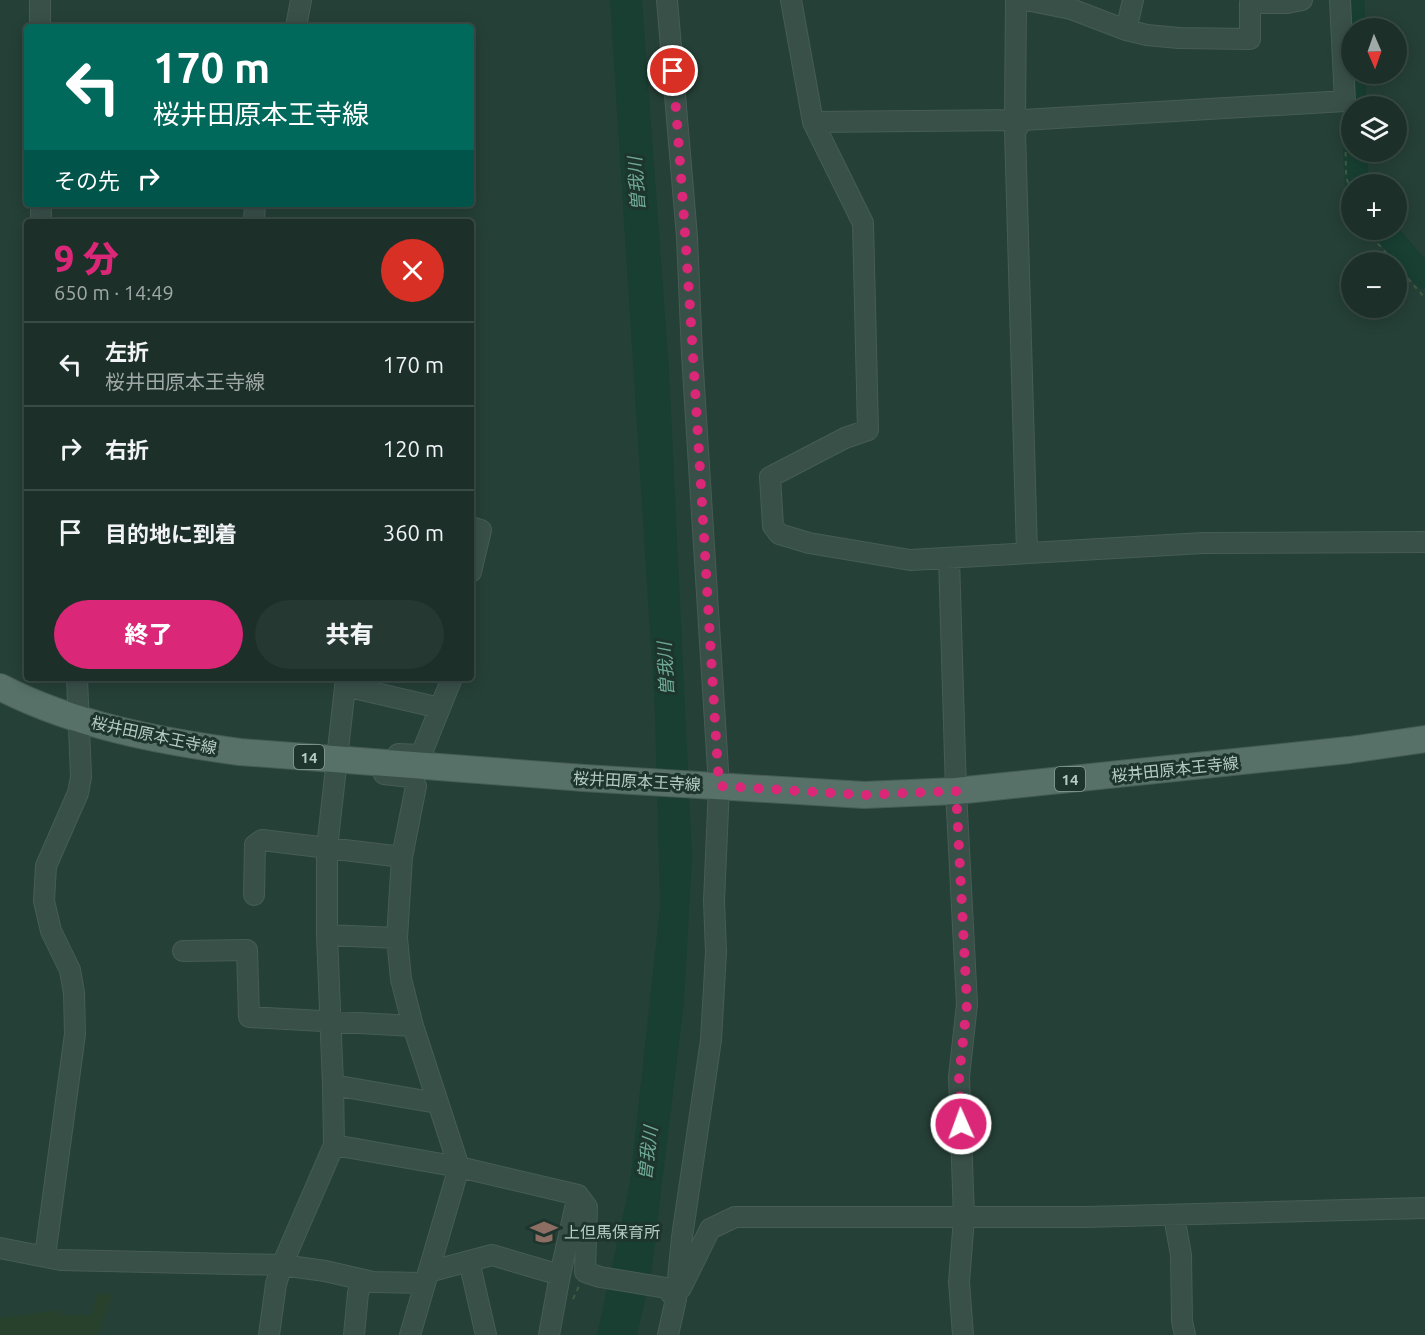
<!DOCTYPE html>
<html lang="ja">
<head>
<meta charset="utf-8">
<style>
  :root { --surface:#1c3029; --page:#253831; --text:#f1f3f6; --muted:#a0a9a8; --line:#3a4b46; --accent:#db2777 }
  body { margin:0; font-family:Ubuntu,"Noto Sans JP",sans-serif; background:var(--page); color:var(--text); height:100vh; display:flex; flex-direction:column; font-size:22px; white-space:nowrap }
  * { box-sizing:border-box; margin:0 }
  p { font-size:20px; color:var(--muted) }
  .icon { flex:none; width:33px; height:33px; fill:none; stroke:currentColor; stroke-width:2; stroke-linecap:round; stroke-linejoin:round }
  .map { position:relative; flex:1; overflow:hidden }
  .details { position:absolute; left:24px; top:219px; width:450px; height:462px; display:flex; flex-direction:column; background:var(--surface); border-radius:6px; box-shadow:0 3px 15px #0003,0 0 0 2px var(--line) }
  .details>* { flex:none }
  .guide { position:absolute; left:24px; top:24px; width:450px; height:183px; border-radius:6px; box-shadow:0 3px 15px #0003,0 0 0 2px var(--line); background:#00695c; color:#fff; overflow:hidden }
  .needle { width:39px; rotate:178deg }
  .fabs { position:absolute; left:1341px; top:18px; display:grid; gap:12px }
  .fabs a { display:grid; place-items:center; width:66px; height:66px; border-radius:50%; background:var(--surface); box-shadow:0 3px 15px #0003,0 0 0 2px var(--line); font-size:30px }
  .pin { position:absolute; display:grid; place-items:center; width:51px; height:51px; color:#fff; margin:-26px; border:3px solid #fff; border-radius:50%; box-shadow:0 2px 6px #0007 }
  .me { position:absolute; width:66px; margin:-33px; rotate:358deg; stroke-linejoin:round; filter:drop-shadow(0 0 4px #0008) }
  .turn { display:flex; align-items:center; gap:21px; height:126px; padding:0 30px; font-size:27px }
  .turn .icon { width:78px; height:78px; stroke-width:2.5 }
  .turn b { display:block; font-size:42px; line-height:51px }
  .then { display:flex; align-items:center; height:57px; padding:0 30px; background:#0003; gap:12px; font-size:22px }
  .round { display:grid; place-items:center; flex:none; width:63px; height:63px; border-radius:32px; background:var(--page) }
  .head { display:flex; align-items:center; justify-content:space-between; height:102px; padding:0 30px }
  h1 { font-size:36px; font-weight:800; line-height:45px; color:var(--accent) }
  .button { display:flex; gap:12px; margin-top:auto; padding:12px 30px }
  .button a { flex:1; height:69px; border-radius:36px; background:var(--accent); color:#fff; font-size:24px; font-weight:800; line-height:69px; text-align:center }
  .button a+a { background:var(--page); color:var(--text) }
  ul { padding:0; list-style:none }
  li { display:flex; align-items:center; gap:18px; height:84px; padding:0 30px; border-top:2px solid var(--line) }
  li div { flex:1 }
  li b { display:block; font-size:22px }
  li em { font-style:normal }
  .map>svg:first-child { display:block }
  .green { fill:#27412d }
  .water { fill:#183f32 }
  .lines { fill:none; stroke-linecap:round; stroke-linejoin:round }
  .river { stroke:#183f32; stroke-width:24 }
  .minor-casing { stroke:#465c55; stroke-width:22 }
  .major-casing { stroke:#465c55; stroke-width:28 }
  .path { stroke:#405945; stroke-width:2; stroke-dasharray:4.5 4.5; stroke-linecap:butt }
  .minor { stroke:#395049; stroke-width:20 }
  .major { stroke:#577068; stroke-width:26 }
  .route { stroke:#db2777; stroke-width:10; stroke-dasharray:0 18 }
  .labels { text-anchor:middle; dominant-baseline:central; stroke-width:6; stroke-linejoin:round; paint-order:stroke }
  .shield { fill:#1e352e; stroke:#889e97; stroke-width:1.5 }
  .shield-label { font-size:15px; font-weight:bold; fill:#b6cbc4 }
  .street-label { font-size:16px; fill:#b6cbc4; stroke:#1e352e }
  .poi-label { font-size:16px; fill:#b6cbc4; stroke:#1e352e; text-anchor:start }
  .water-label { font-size:18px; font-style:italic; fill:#6faa96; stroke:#1e352e }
</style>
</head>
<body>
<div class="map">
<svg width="1425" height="1335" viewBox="0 0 1425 1335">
  <rect width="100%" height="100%" fill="#254037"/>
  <!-- green -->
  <path class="green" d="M98 1293 112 1295 98 1335H0V1318L61 1310 62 1315H91Z"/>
  <!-- water -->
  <path class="water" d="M610 0H642L669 369 692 856 684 1002 651 1275 637 1335H597L630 1183 660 907 655 712Z"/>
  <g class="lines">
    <!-- river -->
    <path class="river" d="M1353 0V28
      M1354 74V106
      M1355 152 1357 184
      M1384 230 1425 277"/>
    <defs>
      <path id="minor" d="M667 0 687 237 692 354 719 786 714 901 716 952 711 1040 682 1237 676 1299 668 1335
        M791 0 813 122 863 223 868 430 845 438 770 477 773 526 779 534 809 543 910 560 1203 543 1425 542
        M1026 0 1071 9 1126 30 1147 35 1179 38 1250 39V3H1287L1302 0
        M40 27V0
        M296 27 301 0
        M1126 30 1133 0
        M1015 120 1016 0
        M1023 120 1015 131 1027 553
        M813 122 1023 120 1345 101 1340 0
        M41 204V222
        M254 222 255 204
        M471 527 481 530 471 572
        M949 558 956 791 967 1004 959 1077 964 1218 959 1282 963 1335
        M345 686 440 708
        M398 754 421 755 452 678
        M384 774 410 777 416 786 402 857 397 938 401 979 413 1026 459 1167 410 1335
        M254 895 255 845 262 840 402 857
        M327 935 397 938
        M183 951 247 950 249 1017 413 1026
        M333 1085 437 1103
        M334 1145 459 1167 578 1195 587 1207 585 1272 600 1277 666 1288 676 1299
        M1174 1216 1181 1255 1182 1321 1185 1335
        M0 1248 61 1260 282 1265 325 1271 373 1282 424 1283
        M45 1256 75 1034 74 993 70 970 51 931 44 901 46 866 78 793 81 777 77 678
        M469 1261 486 1335
        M428 1272 492 1255 560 1275 549 1335
        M560 1275 578 1195
        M681 1288 710 1229 735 1217H1086L1425 1208
        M269 1335 276 1284 282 1265 334 1145 333 1085 327 935V848L346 678
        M354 1335 358 1293 363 1280"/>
      <path id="major" d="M0 687C74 725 158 741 240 752L584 778 864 795 956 791 1349 750 1425 739"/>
    </defs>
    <!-- minor casing -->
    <use href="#minor" class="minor-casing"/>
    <!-- major casing -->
    <use href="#major" class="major-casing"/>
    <!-- path -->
    <path class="path" d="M1345 116 1346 175 1352 200
      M1366 230 1394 262
      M1396 265 1425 298
      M573 1299 579 1286"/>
    <!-- minor -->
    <use href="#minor" class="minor"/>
    <!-- major -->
    <use href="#major" class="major"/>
  </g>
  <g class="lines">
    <!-- route -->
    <path class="route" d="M673 71C692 309 704 548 719 786L864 795 956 791 967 1004 959 1077 961 1124"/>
  </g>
  <!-- icons -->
  <defs>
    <symbol id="school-bare" viewBox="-9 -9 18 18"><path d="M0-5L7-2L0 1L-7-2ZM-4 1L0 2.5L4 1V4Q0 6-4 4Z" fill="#8d6e63" stroke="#1e352e" stroke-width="2.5" paint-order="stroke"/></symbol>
  </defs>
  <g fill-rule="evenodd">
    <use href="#school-bare" x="525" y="1213" width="38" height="38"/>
  </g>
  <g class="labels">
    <!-- shield labels -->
    <g class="shield">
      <rect x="294" y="745" width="30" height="24" rx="4.5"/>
      <rect x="1055" y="767" width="30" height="24" rx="4.5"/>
    </g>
    <g class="shield-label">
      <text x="309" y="757">14</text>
      <text x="1070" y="779">14</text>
    </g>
    <!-- street labels -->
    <g class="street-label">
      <text transform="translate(154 735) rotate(12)">桜井田原本王寺線</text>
      <text transform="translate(1175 769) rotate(-6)">桜井田原本王寺線</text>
      <text transform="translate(637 781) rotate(3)">桜井田原本王寺線</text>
    </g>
    <!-- poi labels -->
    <g class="poi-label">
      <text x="564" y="1232">上但馬保育所</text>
    </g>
    <!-- water labels -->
    <g class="water-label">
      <text transform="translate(636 184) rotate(-94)">曽我川</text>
      <text transform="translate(665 669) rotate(-93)">曽我川</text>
      <text transform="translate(647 1153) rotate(-83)">曽我川</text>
    </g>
  </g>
</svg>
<div class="fabs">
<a><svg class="needle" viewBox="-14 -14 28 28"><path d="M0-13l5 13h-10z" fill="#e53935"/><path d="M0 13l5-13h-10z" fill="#a0a9a8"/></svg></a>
<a><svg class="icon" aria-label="layers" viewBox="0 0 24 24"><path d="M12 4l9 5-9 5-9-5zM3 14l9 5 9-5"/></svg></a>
<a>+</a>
<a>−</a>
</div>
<div class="pin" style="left:673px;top:71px;background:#d93025"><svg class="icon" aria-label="arrive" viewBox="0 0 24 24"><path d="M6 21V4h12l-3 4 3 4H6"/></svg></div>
<svg class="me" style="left:961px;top:1124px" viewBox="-20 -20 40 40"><circle r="17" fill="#db2777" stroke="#fff" stroke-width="3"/><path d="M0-11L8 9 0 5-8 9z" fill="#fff"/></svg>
<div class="guide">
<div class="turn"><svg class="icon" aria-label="left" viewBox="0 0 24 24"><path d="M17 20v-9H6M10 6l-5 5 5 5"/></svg><div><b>170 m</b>桜井田原本王寺線</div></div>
<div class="then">その先<svg class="icon" aria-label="right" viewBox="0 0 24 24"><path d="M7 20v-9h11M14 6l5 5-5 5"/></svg></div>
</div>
<section class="details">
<div class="head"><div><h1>9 分</h1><p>650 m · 14:49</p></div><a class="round" style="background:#d93025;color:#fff"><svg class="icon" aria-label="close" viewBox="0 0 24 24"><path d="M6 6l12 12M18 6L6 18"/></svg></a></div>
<ul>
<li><svg class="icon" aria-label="left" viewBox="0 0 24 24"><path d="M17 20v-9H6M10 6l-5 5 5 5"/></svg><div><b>左折</b><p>桜井田原本王寺線</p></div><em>170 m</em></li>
<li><svg class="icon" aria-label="right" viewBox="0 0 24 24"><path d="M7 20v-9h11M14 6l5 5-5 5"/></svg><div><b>右折</b></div><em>120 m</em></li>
<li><svg class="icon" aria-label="arrive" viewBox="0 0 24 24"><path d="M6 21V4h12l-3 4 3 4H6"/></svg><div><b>目的地に到着</b></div><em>360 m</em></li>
</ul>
<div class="button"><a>終了</a><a>共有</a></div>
</section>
</div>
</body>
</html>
